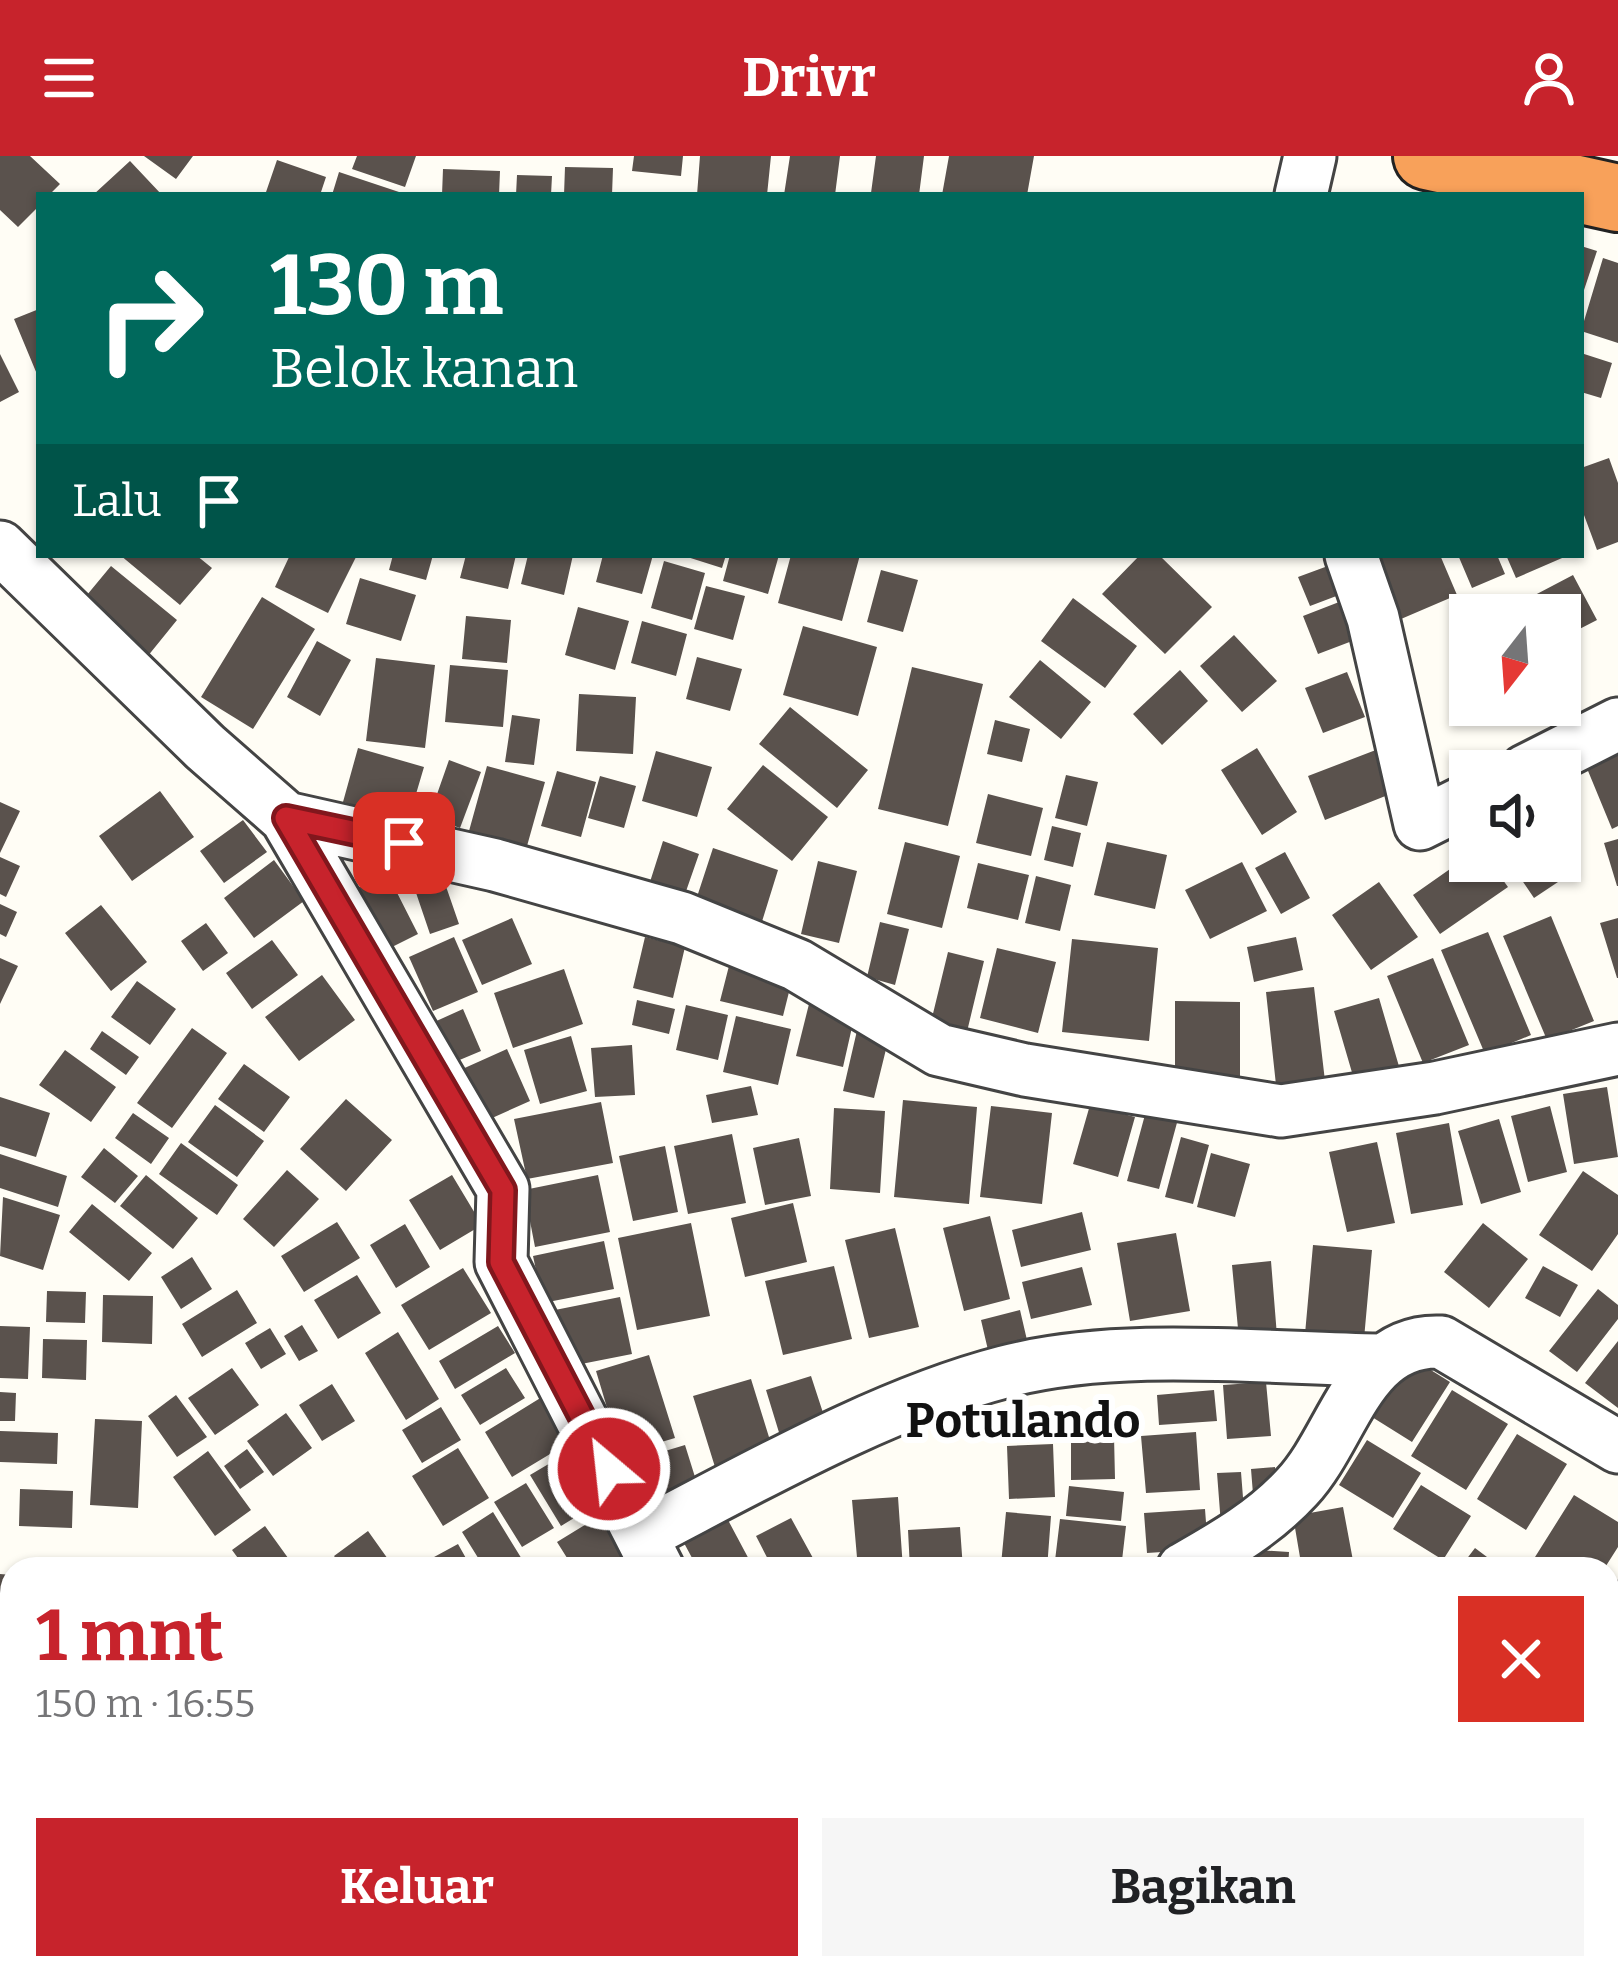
<!DOCTYPE html>
<html lang="id">
<head>
<meta charset="utf-8">
<style>
  :root { --surface:#fff; --page:#f6f6f6; --text:#202124; --muted:#757577; --accent:#c7232c }
  body { margin:0; font-family:Bitter,serif; background:var(--page); color:var(--text); height:100vh; display:flex; flex-direction:column; font-size:45px; white-space:nowrap }
  * { box-sizing:border-box; margin:0 }
  p { font-size:39px; color:var(--muted) }
  .icon { flex:none; width:66px; height:66px; fill:none; stroke:currentColor; stroke-width:2; stroke-linecap:round; stroke-linejoin:round }
  .map { position:relative; flex:1; overflow:hidden }
  .drawer { position:absolute; left:0px; top:1401px; width:1620px; height:423px; display:flex; flex-direction:column; background:var(--surface); border-radius:36px 36px 0 0; box-shadow:0 3px 9px #0004 }
  .drawer>* { flex:none }
  .banner { position:absolute; left:36px; top:36px; width:1548px; height:366px; border-radius:0px; box-shadow:0 3px 9px #0004; background:#00695c; color:#fff; overflow:hidden }
  .needle { width:78px; rotate:197deg }
  .controls { position:absolute; left:1449px; top:438px; display:grid; gap:24px }
  .controls a { display:grid; place-items:center; width:132px; height:132px; border-radius:0px; background:var(--surface); box-shadow:0 3px 9px #0004; font-size:60px }
  .pin { position:absolute; display:grid; place-items:center; width:102px; height:102px; color:#fff; margin:-51px; border-radius:24px; box-shadow:0 6px 18px #0006 }
  .me { position:absolute; width:132px; margin:-66px; rotate:332deg; stroke-linejoin:round; filter:drop-shadow(0 0 9px #0008) }
  .turn { display:flex; align-items:center; gap:42px; height:252px; padding:0 36px; font-size:54px }
  .turn .icon { width:156px; height:156px; stroke-width:2.5 }
  .turn b { display:block; font-size:84px; line-height:102px }
  .then { display:flex; align-items:center; height:114px; padding:0 36px; background:#0003; gap:24px; font-size:45px }
  .round { display:grid; place-items:center; flex:none; width:126px; height:126px; border-radius:0px; background:var(--page) }
  .overview { display:flex; align-items:center; justify-content:space-between; height:204px; padding:0 36px }
  h1 { font-size:72px; font-weight:700; line-height:90px; color:var(--accent) }
  .action { display:flex; gap:24px; margin-top:auto; padding:24px 36px }
  .action a { flex:1; height:138px; border-radius:0px; background:var(--accent); color:#fff; font-size:48px; font-weight:700; line-height:138px; text-align:center }
  .action a+a { background:var(--page); color:var(--text) }
  header { display:flex; justify-content:space-between; align-items:center; height:156px; padding:0 36px; background:var(--accent); color:#fff; font-size:54px; font-weight:700 }
  .map>svg:first-child { display:block }
  .building { fill:#5a524d }
  .lines { fill:none; stroke-linecap:round; stroke-linejoin:round }
  .minor-casing { stroke:#444; stroke-width:57 }
  .highway-casing { stroke:#222; stroke-width:72 }
  .minor { stroke:#fff; stroke-width:51 }
  .highway { stroke:#f8a15a; stroke-width:66 }
  .route-casing { stroke:#81171d; stroke-width:30 }
  .route { stroke:#c7232c; stroke-width:21 }
  .labels { text-anchor:middle; dominant-baseline:central; stroke-width:12; stroke-linejoin:round; paint-order:stroke }
  .quarter-label { font-size:48px; font-weight:bold; fill:#111; stroke:#fff }
</style>
</head>
<body>
<header><svg class="icon" aria-label="menu" viewBox="0 0 24 24"><path d="M4 6h16M4 12h16M4 18h16"/></svg>Drivr<svg class="icon" aria-label="person" viewBox="0 0 24 24"><circle cx="12" cy="8" r="4"/><path d="M4 21q1-7 8-7t8 7"/></svg></header>
<div class="map">
<svg width="1618" height="1823" viewBox="0 0 1618 1823">
  <rect width="100%" height="100%" fill="#fffdf5"/>
  <!-- building -->
  <path class="building" d="M0 0H30L60 28 49 39H39V50L18 71 0 54Z
    M144 0H193L176 23Z
    M357 0H416L405 31 352 13Z
    M634 0H683L681 20 632 15Z
    M700 0H771L767 39H697Z
    M790 0H840L835 39H784Z
    M876 0H924L919 39 871 37Z
    M949 0H1034L1027 39H942Z
    M277 4 326 21 320 39H265Z
    M130 5 162 39H93Z
    M565 11 613 12 612 39H564Z
    M443 13 500 15 499 39H442Z
    M339 16 405 38V39H332Z
    M517 19 552 20 551 39H516Z
    M1581 90 1597 95 1582 140H1581Z
    M1603 102 1618 107V187L1581 175Z
    M39 153V223L14 163Z
    M1581 197 1612 207 1601 242 1581 236Z
    M0 198 19 236 0 246Z
    M1609 302 1618 327V386L1597 394 1581 351V312Z
    M120 399H196L212 412 180 449Z
    M290 399H357L328 457 275 431Z
    M393 399H433L426 424 389 414Z
    M466 399H516L508 433 460 422Z
    M528 399H573L564 439 521 428Z
    M603 399H653L642 438 596 426Z
    M681 399H726L722 412Z
    M730 399H779L768 438 723 425Z
    M791 399H860L842 465 778 447Z
    M1140 399H1159L1212 451 1165 498 1102 438Z
    M1366 399H1440L1457 439 1394 466Z
    M1458 399H1497L1505 418 1472 432Z
    M1506 399H1569L1516 422Z
    M664 405 705 417 692 464 651 452Z
    M1336 407 1347 436 1310 450 1298 421Z
    M111 410 177 464 143 506 77 451Z
    M881 414 918 424 903 476 867 466Z
    M1573 419 1597 464 1560 483V459H1521L1516 449Z
    M360 422 416 439 401 485 346 468Z
    M706 430 745 440 733 484 694 473Z
    M262 441 315 473 253 573 201 541Z
    M1352 441 1368 479 1318 498 1303 460Z
    M1073 442 1137 490 1105 532 1041 485Z
    M578 451 629 465 615 514 565 499Z
    M466 460 511 464 507 507 462 503Z
    M642 465 687 478 676 520 631 507Z
    M803 470 877 491 858 560 783 539Z
    M1234 479 1277 525 1242 556 1200 510Z
    M317 485 351 504 320 560 287 541Z
    M697 501 742 513 730 555 686 543Z
    M376 502 435 509 425 592 366 585Z
    M1040 504 1091 546 1061 583 1009 541Z
    M450 509 508 514 503 571 445 566Z
    M912 511 983 528 948 670 878 653Z
    M1180 514 1208 545 1162 589 1133 558Z
    M1347 516 1365 561 1323 577 1305 532Z
    M579 538 636 541 633 598 576 595Z
    M790 551 868 614 837 652 759 588Z
    M512 559 540 563 534 609 505 606Z
    M995 564 1030 573 1022 606 987 598Z
    M358 592 424 611 408 665 343 646Z
    M1257 592 1297 656 1262 679 1221 614Z
    M1381 592 1398 635 1325 664 1308 620Z
    M656 595 712 611 697 661 642 645Z
    M1618 597V670L1612 673 1586 610Z
    M449 604 481 616 460 672 429 661Z
    M763 609 828 661 792 705 727 653Z
    M487 610 545 626 527 690 469 675Z
    M557 615 596 626 581 681 541 670Z
    M1066 619 1098 626 1087 670 1055 662Z
    M600 620 636 630 624 672 588 662Z
    M160 635 194 681 132 725 99 680Z
    M988 638 1043 652 1031 700 976 687Z
    M0 646 20 655 0 697Z
    M243 664 267 696 224 727 200 695Z
    M1052 670 1081 677 1073 711 1044 704Z
    M1618 683V730H1617L1604 687Z
    M1560 684 1579 712 1534 742 1509 705H1560Z
    M663 685 699 698 684 741 649 729Z
    M905 686 960 700 942 772 887 758Z
    M1107 686 1167 699 1155 753 1094 739Z
    M713 692 778 714 760 772 694 750Z
    M1285 696 1310 742 1281 758 1255 712Z
    M1470 699V705H1489L1508 731 1440 778 1413 739Z
    M0 701 20 710 6 741 0 738Z
    M274 704 304 745 254 782 224 742Z
    M818 705 857 715 839 787 801 778Z
    M1242 706 1267 755 1210 783 1185 734Z
    M978 707 1029 719 1018 764 967 752Z
    M441 716 459 768 430 778 412 725Z
    M387 717 418 778 378 798 347 737Z
    M1036 720 1071 729 1060 775 1025 767Z
    M1379 726 1418 781 1371 814 1332 759Z
    M0 748 17 756 6 781 0 778Z
    M101 749 147 806 111 835 65 777Z
    M1551 760 1594 865 1547 884 1503 780Z
    M512 762 532 808 482 829 462 784Z
    M1618 762V822H1617L1600 767Z
    M880 766 909 773 895 829 867 821Z
    M206 767 228 797 203 815 181 785Z
    M1488 776 1531 879 1485 898 1441 794Z
    M454 781 478 836 433 855 409 801Z
    M645 781 685 791 673 842 633 832Z
    M1296 781 1303 814 1254 826 1247 791Z
    M1072 783 1158 792 1149 885 1062 876Z
    M272 784 298 819 252 853 226 817Z
    M997 792 1056 806 1038 877 980 862Z
    M948 796 984 805 965 884 929 874Z
    M0 802 18 810 0 848Z
    M1433 802 1469 889 1423 907 1387 820Z
    M730 806 793 820 783 860 720 845Z
    M564 813 583 868 513 892 494 837Z
    M322 819 355 864 299 905 265 861Z
    M137 825 176 853 150 889 111 861Z
    M1314 831 1325 925 1276 929 1266 836Z
    M1379 842 1403 924 1358 937 1334 855Z
    M637 844 675 853 669 878 632 869Z
    M1175 845 1240 846V921H1175Z
    M809 848 855 858 843 911 796 900Z
    M686 849 728 859 718 904 676 894Z
    M463 853 481 895 450 908 432 867Z
    M736 860 791 873 778 929 723 916Z
    M859 866 891 873 874 942 843 935Z
    M192 872 227 897 172 972 137 947Z
    M102 875 139 901 126 919 90 893Z
    M571 880 587 935 540 948 524 894Z
    M632 889 635 939 595 941 591 892Z
    M507 893 530 945 472 971 449 919Z
    M65 894 116 931 91 966 39 929Z
    M244 908 290 941 264 976 218 943Z
    M751 930 758 959 712 967 706 939Z
    M1607 931 1618 1001 1574 1008 1563 938Z
    M0 941 50 957 36 1001 0 990Z
    M346 943 392 984 346 1035 300 993Z
    M903 944 977 951 969 1048 894 1041Z
    M601 946 613 1007 527 1023 514 963Z
    M215 949 264 985 237 1021 188 986Z
    M1090 949 1135 961 1118 1021 1073 1008Z
    M991 950 1052 957 1042 1048 980 1041Z
    M1550 950 1567 1016 1528 1026 1511 960Z
    M834 952 885 955 880 1037 830 1033Z
    M1146 955 1178 963 1159 1033 1127 1025Z
    M133 957 169 982 151 1008 115 982Z
    M1499 963 1521 1036 1481 1048 1458 975Z
    M1449 967 1463 1049 1411 1058 1396 977Z
    M732 978 746 1047 688 1058 674 990Z
    M1181 981 1209 989 1193 1048 1165 1041Z
    M799 982 811 1040 765 1049 753 992Z
    M1377 986 1395 1067 1347 1076 1329 996Z
    M181 987 238 1029 217 1059 159 1018Z
    M665 990 678 1056 633 1065 619 1000Z
    M104 992 138 1020 115 1047 81 1021Z
    M1211 997 1250 1008 1235 1061 1197 1051Z
    M0 998 67 1020 58 1051 0 1032Z
    M287 1014 319 1043 274 1091 243 1063Z
    M1583 1015 1618 1039V1078L1592 1115 1539 1079Z
    M146 1019 198 1062 173 1093 120 1050Z
    M452 1019 482 1069 440 1094 409 1044Z
    M598 1019 610 1076 535 1091 524 1034Z
    M3 1041 60 1059 43 1114 0 1100Z
    M793 1047 807 1106 745 1121 731 1062Z
    M92 1048 152 1097 129 1125 69 1076Z
    M1082 1056 1091 1094 1021 1111 1012 1074Z
    M990 1060 1010 1143 964 1155 943 1072Z
    M337 1066 360 1102 304 1136 281 1100Z
    M691 1067 710 1160 637 1174 618 1082Z
    M1483 1067 1528 1103 1489 1152 1444 1116Z
    M405 1068 430 1111 396 1132 370 1089Z
    M895 1072 919 1171 869 1182 845 1084Z
    M1176 1077 1190 1155 1130 1165 1117 1087Z
    M604 1085 614 1133 543 1147 533 1100Z
    M1313 1089 1372 1094 1364 1183 1305 1178Z
    M192 1101 212 1133 181 1153 161 1121Z
    M1271 1105 1277 1180 1239 1183 1232 1109Z
    M834 1110 852 1183 783 1199 765 1125Z
    M1543 1110 1578 1129 1560 1161 1525 1142Z
    M1082 1111 1092 1149 1031 1163 1022 1126Z
    M463 1112 491 1157 429 1194 401 1149Z
    M357 1119 381 1157 338 1183 314 1144Z
    M1598 1133 1618 1149V1163L1577 1216 1549 1195Z
    M237 1134 257 1167 202 1201 182 1168Z
    M47 1135 86 1136 85 1167 46 1166Z
    M103 1139 153 1140 152 1188 102 1186Z
    M620 1141 632 1198 566 1211 555 1154Z
    M1020 1154 1030 1197 991 1207 981 1164Z
    M302 1169 318 1195 299 1205 284 1180Z
    M0 1170 30 1171 28 1223 0 1222Z
    M498 1170 515 1197 455 1233 439 1205Z
    M270 1172 286 1198 261 1213 245 1187Z
    M398 1176 439 1243 406 1264 365 1197Z
    M43 1183 87 1184 86 1224 42 1222Z
    M1618 1185V1252L1585 1227Z
    M649 1199 675 1282 621 1298 596 1215Z
    M1410 1201 1450 1226 1412 1286 1372 1261Z
    M232 1212 259 1249 215 1279 188 1242Z
    M506 1212 525 1242 480 1269 461 1239Z
    M811 1220 827 1269 781 1283 766 1234Z
    M751 1223 773 1294 715 1311 693 1240Z
    M1266 1226 1271 1280 1227 1283 1223 1229Z
    M332 1228 355 1265 322 1285 299 1249Z
    M1214 1234 1217 1265 1159 1269 1157 1239Z
    M1452 1234 1508 1268 1466 1334 1411 1300Z
    M0 1236 16 1237 15 1265H0Z
    M176 1239 207 1281 177 1301 148 1260Z
    M542 1241 570 1286 512 1321 485 1276Z
    M441 1251 461 1284 422 1307 402 1274Z
    M286 1257 312 1292 273 1320 247 1285Z
    M95 1263 142 1265 138 1352 90 1349Z
    M0 1275 58 1277 57 1308 0 1306Z
    M1196 1276 1200 1334 1146 1337 1141 1280Z
    M1517 1278 1567 1308 1526 1374 1477 1343Z
    M1114 1280 1115 1323 1071 1324V1281Z
    M1367 1284 1421 1317 1393 1362 1339 1329Z
    M1053 1288 1055 1341 1009 1343 1007 1290Z
    M685 1289 700 1337 647 1353 632 1305Z
    M458 1292 489 1342 443 1370 412 1320Z
    M247 1293 264 1316 240 1333 224 1310Z
    M574 1293 605 1343 561 1370 530 1319Z
    M208 1295 251 1354 215 1380 173 1321Z
    M1275 1311 1277 1336 1253 1338 1251 1313Z
    M1241 1316 1245 1367 1221 1369 1217 1317Z
    M526 1327 554 1372 522 1391 494 1346Z
    M1421 1329 1471 1360 1443 1404 1393 1373Z
    M1069 1330 1124 1336 1121 1365 1066 1360Z
    M20 1333 73 1335 72 1372 19 1370Z
    M1574 1339 1618 1366V1391L1604 1413H1536L1530 1409Z
    M898 1341 903 1413H858L852 1344Z
    M1343 1351 1354 1410 1302 1413 1293 1360Z
    M1205 1353 1208 1393 1147 1397 1144 1357Z
    M493 1356 528 1413H485L462 1376Z
    M606 1356 641 1413H574L557 1386Z
    M1006 1356 1051 1360 1047 1413 1001 1409Z
    M791 1362 819 1413H773L756 1380Z
    M1060 1363 1126 1370 1121 1413H1054Z
    M728 1364 752 1409 698 1413 684 1387Z
    M265 1370 296 1413H246L232 1394Z
    M960 1371 963 1413H910L908 1374Z
    M368 1375 395 1413H344L334 1400Z
    M458 1388 472 1413H412Z
    M1475 1392 1503 1413H1459Z
    M1242 1393 1289 1396 1288 1413H1241Z
    M0 1418 12 1419V1450L0 1449Z
    M1614 1421 1618 1424V1471L1608 1464V1430Z
    M0 1460H12V1499H0Z
    M0 1505 12 1507V1545L0 1542Z
    M0 1548 12 1551V1608L0 1606Z
    M1608 1585 1618 1593V1681L1608 1693Z
    M1618 1689V1730L1608 1722V1701Z
    M8 1777 12 1812H70L67 1823H0Z
    M131 1812H182L178 1823H127Z
    M204 1812H238L234 1823H201Z
    M251 1812H292L286 1823H244Z
    M332 1812H392L406 1823H346Z
    M456 1812H519L526 1818 521 1823H467Z
    M539 1812H630L619 1823H528Z
    M667 1812H694L705 1823H656Z
    M784 1812H832L843 1823H773Z
    M887 1812H935L946 1823H876Z
    M1195 1812H1262L1250 1823H1183Z
    M1312 1812H1346L1334 1823H1322Z
    M1361 1812H1373L1385 1823H1351Z
    M1453 1812H1524L1515 1823H1444Z"/>
  <g class="lines">
    <defs>
      <path id="minor" d="M1301 39 1310 0
        M0 391 205 591 286 662 495 709 682 762 797 809 939 894 1025 914 1281 955 1435 932 1618 893
        M1351 399 1373 462 1420 668 1470 643
        M1525 615 1618 568
        M286 662 503 1033 501 1106 658 1413
        M644 1378C754 1321 884 1247 1004 1216 1118 1186 1261 1202 1379 1204
        M1183 1413C1225 1389 1264 1367 1297 1331 1344 1281 1358 1182 1441 1186L1618 1291
        M422 1812 435 1823
        M1044 1823 1059 1812"/>
      <path id="highway" d="M1427 0 1618 42"/>
    </defs>
    <!-- minor casing -->
    <use href="#minor" class="minor-casing"/>
    <!-- highway casing -->
    <use href="#highway" class="highway-casing"/>
    <!-- minor -->
    <use href="#minor" class="minor"/>
    <!-- highway -->
    <use href="#highway" class="highway"/>
  </g>
  <g class="lines">
    <defs>
      <path id="route" d="M404 687 286 662 503 1034 501 1106 609 1313"/>
    </defs>
    <!-- route casing -->
    <use href="#route" class="route-casing"/>
    <!-- route -->
    <use href="#route" class="route"/>
  </g>
  <g class="labels">
    <!-- quarter labels -->
    <g class="quarter-label">
      <text x="1023" y="1265">Potulando</text>
    </g>
  </g>
</svg>
<div class="controls">
<a><svg class="needle" viewBox="-14 -14 28 28"><path d="M0-13l5 13h-10z" fill="#e53935"/><path d="M0 13l5-13h-10z" fill="#757577"/></svg></a>
<a><svg class="icon" aria-label="sound" viewBox="0 0 24 24"><path d="M4 9h4l5-4v14l-5-4H4zM17 9q2 3 0 6"/></svg></a>
</div>
<div class="pin" style="left:404px;top:687px;background:#d93025"><svg class="icon" aria-label="arrive" viewBox="0 0 24 24"><path d="M6 21V4h12l-3 4 3 4H6"/></svg></div>
<svg class="me" style="left:609px;top:1313px" viewBox="-20 -20 40 40"><circle r="17" fill="#c7232c" stroke="#fff" stroke-width="3"/><path d="M0-11L8 9 0 5-8 9z" fill="#fff"/></svg>
<div class="banner">
<div class="turn"><svg class="icon" aria-label="right" viewBox="0 0 24 24"><path d="M7 20v-9h11M14 6l5 5-5 5"/></svg><div><b>130 m</b>Belok kanan</div></div>
<div class="then">Lalu<svg class="icon" aria-label="arrive" viewBox="0 0 24 24"><path d="M6 21V4h12l-3 4 3 4H6"/></svg></div>
</div>
<section class="drawer">
<div class="overview"><div><h1>1 mnt</h1><p>150 m · 16:55</p></div><a class="round" style="background:#d93025;color:#fff"><svg class="icon" aria-label="close" viewBox="0 0 24 24"><path d="M6 6l12 12M18 6L6 18"/></svg></a></div>
<div class="action"><a>Keluar</a><a>Bagikan</a></div>
</section>
</div>
</body>
</html>
